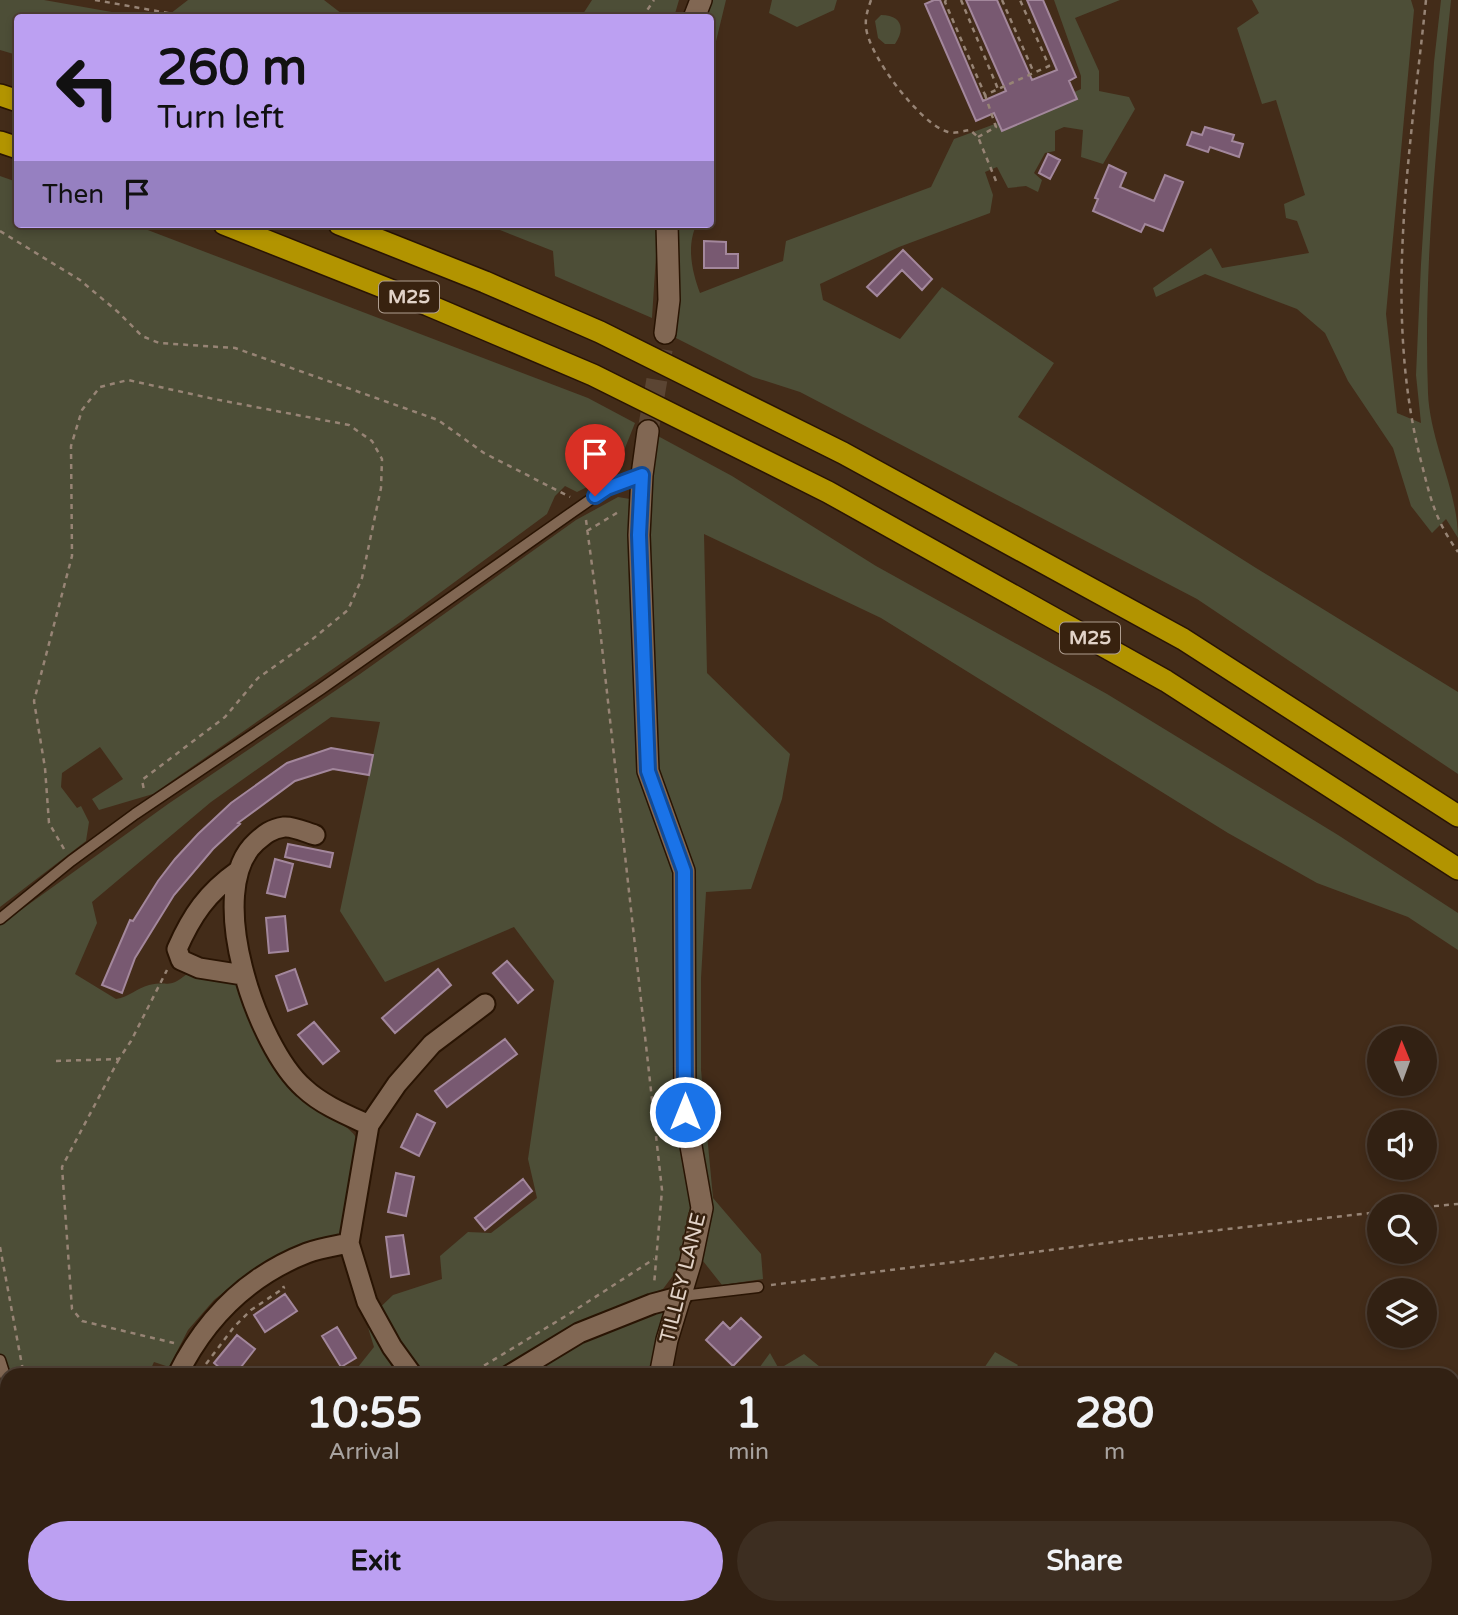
<!DOCTYPE html>
<html lang="en">
<head>
<meta charset="utf-8">
<style>
  :root { --surface:#322113; --page:#3d2e21; --text:#f1f3f6; --muted:#a8a3a0; --line:#4d3e33; --accent:#bca0f2 }
  body { margin:0; font-family:"Varela Round",sans-serif; background:var(--page); color:var(--text); height:100vh; display:flex; flex-direction:column; font-size:26px; white-space:nowrap }
  * { box-sizing:border-box; margin:0 }
  p { font-size:23px; color:var(--muted) }
  .icon { flex:none; width:38px; height:38px; fill:none; stroke:currentColor; stroke-width:2; stroke-linecap:round; stroke-linejoin:round }
  .map { position:relative; flex:1; overflow:hidden }
  .details { position:absolute; left:0px; top:1368px; width:1460px; height:247px; display:flex; flex-direction:column; background:var(--surface); border-radius:21px 21px 0 0; box-shadow:0 4px 10px #0003,0 0 0 2px var(--line) }
  .details>* { flex:none }
  .top-card { position:absolute; left:14px; top:14px; width:700px; height:214px; border-radius:7px; box-shadow:0 4px 10px #0003,0 0 0 2px var(--line); background:#bca0f2; color:#111; overflow:hidden }
  .needle { width:46px; rotate:359deg }
  .controls { position:absolute; left:1367px; top:1026px; display:grid; gap:14px }
  .controls a { display:grid; place-items:center; width:70px; height:70px; border-radius:50%; background:var(--surface); box-shadow:0 4px 10px #0003,0 0 0 2px var(--line); font-size:35px }
  .pin { position:absolute; display:grid; place-items:center; width:60px; height:60px; color:#fff; margin:-72px -30px; border-radius:50% 50% 50% 0; rotate:-45deg; box-shadow:0 0 7px #0007 }
  .pin .icon { rotate:45deg }
  .me { position:absolute; width:77px; margin:-38px; rotate:0deg; stroke-linejoin:round; filter:drop-shadow(0 0 5px #0008) }
  .turn { display:flex; align-items:center; gap:24px; height:147px; padding:0 28px; font-size:32px }
  .turn .icon { width:91px; height:91px; stroke-width:2.5 }
  .turn b { display:block; font-size:49px; line-height:60px }
  .then { display:flex; align-items:center; height:66px; padding:0 28px; background:#0003; gap:14px; font-size:26px }
  .eta { display:flex; justify-content:space-evenly; align-items:center; height:119px; text-align:center }
  .eta b { font-size:42px; font-weight:700; line-height:49px }
  .action { display:flex; gap:14px; margin-top:auto; padding:14px 28px }
  .action a { flex:1; height:80px; border-radius:42px; background:var(--accent); color:#111; font-size:28px; font-weight:700; line-height:80px; text-align:center }
  .action a+a { background:var(--page); color:var(--text) }
  .map>svg:first-child { display:block }
  .green { fill:#4d4e37 }
  .building { fill:#785971; stroke:#a3879c; stroke-width:2 }
  .lines { fill:none; stroke-linecap:round; stroke-linejoin:round }
  .secondary-tunnel { stroke:#5b4533; stroke-width:21; stroke-dasharray:21 10; stroke-linecap:butt }
  .lane-casing { stroke:#291403; stroke-width:13 }
  .street-casing { stroke:#291403; stroke-width:23 }
  .secondary-casing { stroke:#291403; stroke-width:24 }
  .highway-casing { stroke:#291403; stroke-width:24 }
  .path { stroke:#978475; stroke-width:2.5; stroke-dasharray:5 5; stroke-linecap:butt }
  .lane { stroke:#816753; stroke-width:10 }
  .street { stroke:#816753; stroke-width:19 }
  .secondary { stroke:#816753; stroke-width:21 }
  .highway { stroke:#b29400; stroke-width:21 }
  .route-casing { stroke:#114b97; stroke-width:18 }
  .route { stroke:#1a73e8; stroke-width:12 }
  .labels { text-anchor:middle; dominant-baseline:central; stroke-width:5; stroke-linejoin:round; paint-order:stroke }
  .shield { fill:#38220f; stroke:#af9e90; stroke-width:2 }
  .shield-label { font-size:19px; font-weight:bold; fill:#e2d3c8 }
  .street-label { font-size:21px; fill:#e2d3c8; stroke:#38220f }
</style>
</head>
<body>
<div class="map">
<svg width="1458" height="1615" viewBox="0 0 1458 1615">
  <rect width="100%" height="100%" fill="#432c19"/>
  <!-- green -->
  <path class="green" d="M0 0H44L140 17 18 18 17 55 0 50Z
    M188 0H324L346 17H166Z
    M592 0H679L674 17H581Z
    M707 0H726L711 62 710 18H700Z
    M772 0H837L834 10 797 27 769 13Z
    M1054 0H1120L1075 18 1099 71V91L1129 97 1135 109 1103 164 1081 157 1083 130 1064 127 1055 131V151L1045 153 1034 173 1042 180 1038 192 1026 186 1008 188 997 167 985 172 993 195 990 213 899 247 820 284 823 300 900 339 942 287 1054 363 1018 417 1256 568 1458 692V774L1197 599 800 392 753 377 674 337 677 224H697C686 245 692 272 700 293L783 261 786 241 931 187 954 139C997 123 1040 108 1081 89V76Z
    M1252 0H1411L1414 10 1386 314 1397 413 1421 423 1416 375 1421 264 1434 62 1441 0H1451C1438 130 1423 262 1428 393 1430 442 1458 491 1458 538L1446 519 1432 533 1411 506 1393 448 1348 381 1325 333 1297 309 1205 274 1156 297 1153 288 1211 248 1222 268 1309 253 1297 221 1286 218 1284 204 1305 195 1276 100 1262 104 1237 28 1259 13Z
    M881 15C901 15 906 28 895 44H885L878 38 875 21Z
    M0 176 17 182 18 224H132L588 398 635 423 615 473 577 492 565 486 555 496 547 514 399 623 153 794 99 810 92 799 123 779 100 747 62 773 61 787 77 808 81 806 89 822 86 841 0 907Z
    M485 224H658L652 318 555 276 553 251Z
    M656 435 732 476 876 566 1107 694 1338 835 1458 913V950L1408 917 1317 883 1228 833 881 618 704 534 707 673 790 754 782 799 751 889 706 892 701 978V1070L713 1198 761 1254 763 1279 722 1285 703 1261 686 1258 663 1289 646 1296 668 1318 653 1375H575L569 1370 558 1376 346 1375 358 1367 374 1347 366 1321 393 1295 442 1279 440 1256 468 1232 491 1233 537 1198 528 1159 554 981 514 927 385 982 340 911 380 722 331 717 211 802 92 902 97 923 75 974 116 999C129 997 137 988 149 985 170 980 167 990 187 974L236 983C250 1022 266 1072 300 1098 312 1108 352 1126 356 1138 362 1154 346 1213 343 1233L245 1275 214 1300 188 1330 169 1367 154 1362 148 1375 7 1376V1608H85V1615H0V925L168 804 360 674 576 520 618 497 648 502Z
    M995 1352 1018 1365 1010 1375H989L982 1371Z
    M770 1353 779 1369 804 1354 830 1375H754Z
    M116 1608H262L252 1615H116Z
    M481 1608H580L591 1615H487Z
    M641 1608H736L737 1615H640Z
    M916 1608H1010L995 1615H917Z
    M1025 1608H1174L1176 1615H1020Z"/>
  <!-- building -->
  <path class="building" d="M934 0H940L983 101 1006 91 966 0H997L1032 80 1057 70 1027 0H1043L1076 77 1069 81 1077 99 1002 131 994 113 976 121 925 4Z
    M1205 127 1234 135 1232 141 1243 144 1239 157 1210 147 1208 152 1187 145 1192 132 1202 135Z
    M1048 154 1060 160 1050 179 1039 173Z
    M1109 165 1126 173 1120 187 1154 201 1165 175 1183 182 1163 231 1145 224 1141 232 1093 211 1098 199 1095 198Z
    M704 241 726 242V254H738V268H704Z
    M903 250 932 279 922 290 902 270 877 296 867 287Z
    M331 748 373 755 369 775 333 769 295 781 238 823 240 824 213 849 174 895 135 958 122 993 102 985 130 920 133 921 158 881 175 859 198 834 231 803 287 763Z
    M288 844 333 853 330 867 285 857Z
    M275 859 293 864 285 897 267 893Z
    M285 916 288 951 269 953 266 918Z
    M507 961 533 990 518 1003 493 973Z
    M295 969 307 1004 288 1011 276 976Z
    M438 969 451 985 395 1033 382 1018Z
    M314 1022 339 1051 323 1064 298 1035Z
    M505 1039 517 1054 447 1107 435 1091Z
    M417 1114 435 1123 419 1156 401 1147Z
    M396 1173 414 1177 406 1216 388 1212Z
    M523 1179 532 1191 485 1230 475 1218Z
    M403 1235 409 1274 391 1277 386 1237Z
    M285 1294 297 1311 265 1332 254 1315Z
    M741 1318 761 1337 733 1366 706 1340 723 1322 730 1329Z
    M337 1327 356 1358 341 1367 322 1336Z
    M237 1335 255 1349 234 1376H229L214 1363Z"/>
  <g class="lines">
    <!-- secondary-tunnel -->
    <path class="secondary-tunnel" d="M648 431 665 333"/>
    <defs>
      <path id="lane" d="M0 919 71 861 135 814 321 689 574 511 607 488 642 475
        M682 1296 758 1287
        M0 1360 7 1382
        M49 1608 50 1615"/>
      <path id="street" d="M315 835C305 832 293 826 284 827 271 829 265 834 256 842 203 890 257 1047 304 1088 322 1105 347 1115 369 1125
        M238 871C207 893 192 915 177 949L181 960 199 968 243 975
        M177 1376C205 1319 248 1276 307 1253 320 1248 335 1246 349 1243
        M413 1376 392 1347 367 1302 349 1243 369 1125 397 1084 432 1044 485 1004
        M508 1376 579 1333 652 1304 682 1296
        M268 1615 275 1608
        M337 1615 339 1608"/>
      <path id="secondary" d="M694 18 701 0
        M665 333 669 300 667 224
        M648 431 642 475 639 535 648 771 684 871 685 1112 702 1208 691 1261 667 1340 660 1376
        M628 1615V1608"/>
      <path id="highway" d="M0 95 18 101
        M0 142 18 148
        M224 224 428 305 593 375 828 492 1166 681 1458 869
        M339 224 485 282 600 332 843 453 1183 639 1458 816"/>
    </defs>
    <!-- lane casing -->
    <use href="#lane" class="lane-casing"/>
    <!-- street casing -->
    <use href="#street" class="street-casing"/>
    <!-- secondary casing -->
    <use href="#secondary" class="secondary-casing"/>
    <!-- highway casing -->
    <use href="#highway" class="highway-casing"/>
    <!-- path -->
    <path class="path" d="M95 0 196 18
      M871 0C868 9 865 17 866 27 868 55 921 125 948 132 954 134 963 131 970 130L978 137 996 181
      M946 0 945 2 985 95 1049 66 1020 0
      M961 0 998 89
      M1002 0 1034 73
      M1426 0C1410 153 1382 313 1422 465 1431 501 1436 521 1458 552
      M642 18 654 0
      M978 137 996 127 985 95
      M0 231 80 280 118 312 142 336 159 343 235 348 438 420 484 453 570 497
      M586 520 598 611 662 1190 654 1285
      M587 531 620 511
      M64 849 49 823 45 768 34 701 72 556 71 446 82 410 100 387 128 380 214 399 349 425 372 441 382 459 381 488 362 578 348 610 309 642 258 678 225 717 142 780 144 790
      M119 1059 62 1167 72 1309 82 1321 174 1343
      M56 1061 119 1059 131 1041 167 970
      M1424 1207 1458 1204
      M0 1247 24 1376
      M771 1285 1130 1240 1379 1212
      M206 1364 234 1327 251 1310 284 1288 283 1286
      M467 1376 569 1314 654 1259
      M0 1533 7 1531
      M70 1608 71 1615
      M241 1615 247 1608"/>
    <!-- lane -->
    <use href="#lane" class="lane"/>
    <!-- street -->
    <use href="#street" class="street"/>
    <!-- secondary -->
    <use href="#secondary" class="secondary"/>
    <!-- highway -->
    <use href="#highway" class="highway"/>
  </g>
  <g class="lines">
    <defs>
      <path id="route" d="M595 496 607 488 642 475 639 535 648 771 684 871 685 1112"/>
    </defs>
    <!-- route casing -->
    <use href="#route" class="route-casing"/>
    <!-- route -->
    <use href="#route" class="route"/>
  </g>
  <g class="labels">
    <!-- shield labels -->
    <g class="shield">
      <rect x="379" y="281.5" width="60" height="31" rx="5"/>
      <rect x="1060" y="622.5" width="60" height="31" rx="5"/>
    </g>
    <g class="shield-label">
      <text x="409" y="297">M25</text>
      <text x="1090" y="638">M25</text>
    </g>
    <!-- street labels -->
    <g class="street-label">
      <text transform="translate(683 1278) rotate(-76)">TILLEY LANE</text>
    </g>
  </g>
</svg>
<div class="controls">
<a><svg class="needle" viewBox="-14 -14 28 28"><path d="M0-13l5 13h-10z" fill="#e53935"/><path d="M0 13l5-13h-10z" fill="#a8a3a0"/></svg></a>
<a><svg class="icon" aria-label="sound" viewBox="0 0 24 24"><path d="M4 9h4l5-4v14l-5-4H4zM17 9q2 3 0 6"/></svg></a>
<a><svg class="icon" aria-label="search" viewBox="0 0 24 24"><circle cx="10" cy="10" r="6"/><path d="M15 15l6 6"/></svg></a>
<a><svg class="icon" aria-label="layers" viewBox="0 0 24 24"><path d="M12 4l9 5-9 5-9-5zM3 14l9 5 9-5"/></svg></a>
</div>
<div class="pin" style="left:595px;top:496px;background:#d93025"><svg class="icon" aria-label="arrive" viewBox="0 0 24 24"><path d="M6 21V4h12l-3 4 3 4H6"/></svg></div>
<svg class="me" style="left:685px;top:1112px" viewBox="-20 -20 40 40"><circle r="17" fill="#1a73e8" stroke="#fff" stroke-width="3"/><path d="M0-11L8 9 0 5-8 9z" fill="#fff"/></svg>
<div class="top-card">
<div class="turn"><svg class="icon" aria-label="left" viewBox="0 0 24 24"><path d="M17 20v-9H6M10 6l-5 5 5 5"/></svg><div><b>260 m</b>Turn left</div></div>
<div class="then">Then<svg class="icon" aria-label="arrive" viewBox="0 0 24 24"><path d="M6 21V4h12l-3 4 3 4H6"/></svg></div>
</div>
<section class="details">
<div class="eta">
<div><b>10:55</b><p>Arrival</p></div>
<div><b>1</b><p>min</p></div>
<div><b>280</b><p>m</p></div>
</div>
<div class="action"><a>Exit</a><a>Share</a></div>
</section>
</div>
</body>
</html>
